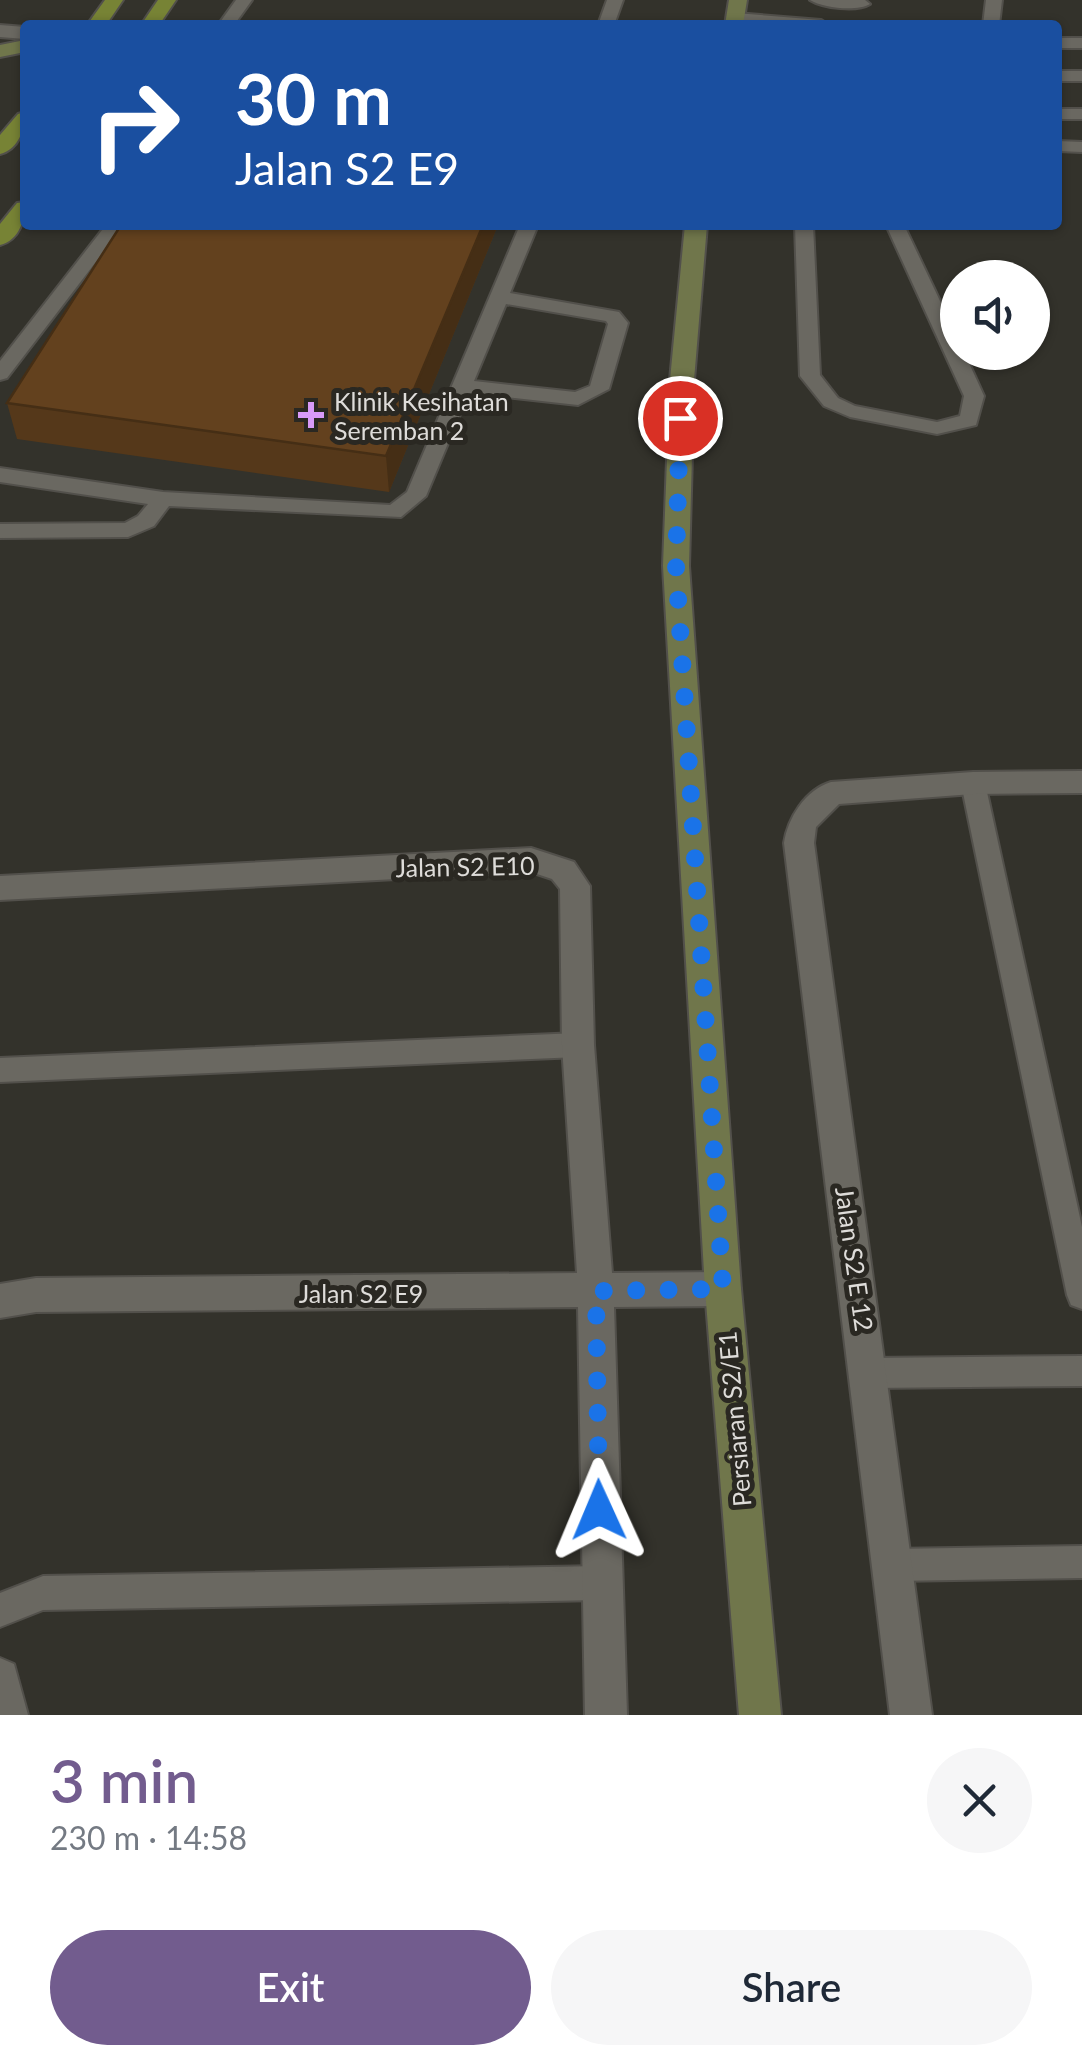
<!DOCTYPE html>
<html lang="en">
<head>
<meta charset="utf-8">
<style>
  :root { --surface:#fff; --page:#f6f6f7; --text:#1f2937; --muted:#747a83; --accent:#725c8e }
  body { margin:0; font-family:Lato,sans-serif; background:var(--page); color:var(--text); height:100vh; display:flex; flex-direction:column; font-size:38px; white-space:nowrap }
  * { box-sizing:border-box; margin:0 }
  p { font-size:32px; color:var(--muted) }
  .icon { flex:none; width:55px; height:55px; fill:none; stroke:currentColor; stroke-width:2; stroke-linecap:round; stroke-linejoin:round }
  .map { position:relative; height:1715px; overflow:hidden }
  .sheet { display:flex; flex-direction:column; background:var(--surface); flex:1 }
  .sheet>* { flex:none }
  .banner { position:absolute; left:20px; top:20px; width:1042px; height:210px; border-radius:10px; box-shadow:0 2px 8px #0004; background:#1a4fa0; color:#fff; overflow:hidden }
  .fabs { position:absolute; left:940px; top:260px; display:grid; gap:20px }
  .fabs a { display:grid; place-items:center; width:110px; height:110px; border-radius:50%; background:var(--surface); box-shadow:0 2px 8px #0004; font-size:50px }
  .pin { position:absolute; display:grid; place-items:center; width:85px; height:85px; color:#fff; margin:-42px; border:5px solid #fff; border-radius:50%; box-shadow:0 2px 10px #0007 }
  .me { position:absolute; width:110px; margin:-55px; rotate:359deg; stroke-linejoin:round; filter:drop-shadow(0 0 8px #0008) }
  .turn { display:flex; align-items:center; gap:35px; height:210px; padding:0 50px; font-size:45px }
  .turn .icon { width:130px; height:130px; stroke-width:2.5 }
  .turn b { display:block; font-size:70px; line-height:85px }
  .round { display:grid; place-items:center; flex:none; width:105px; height:105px; border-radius:52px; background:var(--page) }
  .head { display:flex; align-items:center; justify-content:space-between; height:170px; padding:0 50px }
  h1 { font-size:60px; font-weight:600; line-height:75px; color:var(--accent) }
  .button { display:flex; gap:20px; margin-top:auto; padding:20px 50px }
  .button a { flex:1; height:115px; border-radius:60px; background:var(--accent); color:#fff; font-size:40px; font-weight:600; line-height:115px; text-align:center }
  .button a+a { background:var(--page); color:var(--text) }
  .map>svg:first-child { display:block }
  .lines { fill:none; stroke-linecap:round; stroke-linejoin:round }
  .lane-casing { stroke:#52504b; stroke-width:4 }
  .street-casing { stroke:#52504b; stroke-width:4 }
  .secondary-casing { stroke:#52504b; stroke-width:4 }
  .primary-casing { stroke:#52504b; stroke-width:4 }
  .lane { fill:#6a6861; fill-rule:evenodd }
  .street { fill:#6a6861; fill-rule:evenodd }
  .secondary { fill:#70764b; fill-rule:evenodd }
  .primary { fill:#778335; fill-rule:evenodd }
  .wall { fill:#55381a }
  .shaded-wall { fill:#452e15 }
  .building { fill:#63411e; stroke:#452e15; stroke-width:2.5 }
  .route { stroke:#1a73e8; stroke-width:18; stroke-dasharray:0 32.4 }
  .poi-dot { fill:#d89af8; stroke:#2a2822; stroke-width:4 }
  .labels { text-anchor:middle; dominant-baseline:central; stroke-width:10; stroke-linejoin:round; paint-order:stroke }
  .poi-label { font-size:25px; fill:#dedcd9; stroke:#2a2822; text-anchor:start }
  .street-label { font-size:25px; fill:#dedcd9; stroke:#2a2822 }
</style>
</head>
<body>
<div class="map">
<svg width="1082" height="1715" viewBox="0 0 1082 1715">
  <rect width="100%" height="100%" fill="#33322b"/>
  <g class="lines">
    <defs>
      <path id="lane" d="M236 0H252L234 25H218Z
        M607 0H623L614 25H598Z
        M810 0H865L870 4C857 12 823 8 810 0Z
        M986 0H1002L999 25H983Z
        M735 13 821 20 829 25 729 21V15Z
        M1058 38H1082V48H1058Z
        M1058 71H1082V81H1058Z
        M1058 109H1082V119H1058Z
        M1058 141 1082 142V152L1058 151Z
        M106 225H124L7 378 0 380V361Z
        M520 225H538L510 293 619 312 628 323 609 389 578 405 469 393 426 496 401 517 169 506 154 526 128 537 0 538V524L125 523 138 516 148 504 0 482V468L163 492 390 505 407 492ZM506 304 606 321 608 324 590 386 575 392 474 381Z
        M795 225H813L820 375 838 398 855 406 937 422 960 416 964 396 886 225H904L958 339V352H964L984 396 976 425 937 434 850 417 824 406 800 376Z
        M973 774 982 776 985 783 1082 1227V1309L1071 1305 1067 1295 961 783 964 776Z
        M578 1033 588 1037 592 1045 588 1053 578 1057 0 1082V1058Z
        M1082 1356V1386L870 1388 859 1384 855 1373 859 1362 870 1358Z
        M1082 1546V1578L892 1581 880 1577 876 1565 880 1553 892 1549Z
        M600 1566 612 1571 617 1583 612 1595 600 1600 43 1610 0 1627V1593L43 1576Z"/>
      <path id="street" d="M0 25 25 27V39L0 37Z
        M1082 771V793L973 794 839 804 816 827 814 843 932 1715H890L784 843C788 818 805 790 831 782L973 772Z
        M531 848 574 862 590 886 594 1045 612 1273 723 1272 736 1277 741 1289 736 1301 723 1306 614 1307 627 1715H585L578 1307 36 1312 0 1318V1284L36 1278 577 1273 562 1045 560 889 552 879 531 872 0 900V876Z
        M0 1658 14 1664 28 1715H0Z"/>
      <path id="secondary" d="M729 0H747L743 25H725Z
        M25 40V52L0 57V45Z
        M685 225H707L694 380 689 566 741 1289 781 1715H739L705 1289 663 566 670 380Z"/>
      <path id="primary" d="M105 0H123L106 25H87Z
        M158 0H176L159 25H141Z
        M25 112C25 129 19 149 0 154V135L18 114Z
        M25 202C25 219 20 240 0 245V224L17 203Z"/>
    </defs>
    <!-- lane casing -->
    <use href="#lane" class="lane-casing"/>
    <!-- street casing -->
    <use href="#street" class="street-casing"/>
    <!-- secondary casing -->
    <use href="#secondary" class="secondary-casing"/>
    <!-- primary casing -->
    <use href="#primary" class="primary-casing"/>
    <!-- lane -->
    <use href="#lane" class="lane"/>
    <!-- street -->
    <use href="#street" class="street"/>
    <!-- secondary -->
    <use href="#secondary" class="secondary"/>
    <!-- primary -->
    <use href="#primary" class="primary"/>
  </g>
  <!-- wall -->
  <path class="wall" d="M498 225 389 492 17 439 7 403Z"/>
  <!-- shaded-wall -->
  <path class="shaded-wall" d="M483 225H498L389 492 386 456Z"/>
  <!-- building -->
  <path class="building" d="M121 225H483L386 456 7 403Z"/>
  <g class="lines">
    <!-- route -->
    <path class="route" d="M599 1510 596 1291 723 1289 676 566 680 418"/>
  </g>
  <!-- markers -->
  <path class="poi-dot" d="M306 400h10v10h10v10h-10v10h-10v-10h-10v-10h10z"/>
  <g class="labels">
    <!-- poi labels -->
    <g class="poi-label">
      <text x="334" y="401">Klinik Kesihatan<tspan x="334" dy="29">Seremban 2</tspan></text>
    </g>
    <!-- street labels -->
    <g class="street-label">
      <text transform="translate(465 866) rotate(-1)">Jalan S2 E10</text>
      <text transform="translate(855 1259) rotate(82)">Jalan S2 E 12</text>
      <text x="361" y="1293">Jalan S2 E9</text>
      <text transform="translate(734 1419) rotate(-95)">Persiaran S2/E1</text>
    </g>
  </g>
</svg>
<div class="fabs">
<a><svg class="icon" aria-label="sound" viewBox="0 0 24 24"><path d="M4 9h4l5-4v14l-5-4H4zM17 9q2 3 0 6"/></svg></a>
</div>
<div class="pin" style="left:680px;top:418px;background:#d93025"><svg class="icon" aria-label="arrive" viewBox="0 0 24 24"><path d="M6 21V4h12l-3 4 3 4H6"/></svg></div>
<svg class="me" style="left:599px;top:1510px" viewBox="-20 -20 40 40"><path d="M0-17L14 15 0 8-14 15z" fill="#1a73e8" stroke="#fff" stroke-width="4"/></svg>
<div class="banner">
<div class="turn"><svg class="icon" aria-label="right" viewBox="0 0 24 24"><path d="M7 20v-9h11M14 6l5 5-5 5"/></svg><div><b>30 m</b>Jalan S2 E9</div></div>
</div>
</div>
<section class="sheet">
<div class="head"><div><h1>3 min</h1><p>230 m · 14:58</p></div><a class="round"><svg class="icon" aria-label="close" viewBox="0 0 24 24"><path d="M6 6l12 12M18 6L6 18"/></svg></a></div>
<div class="button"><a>Exit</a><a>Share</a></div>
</section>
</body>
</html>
